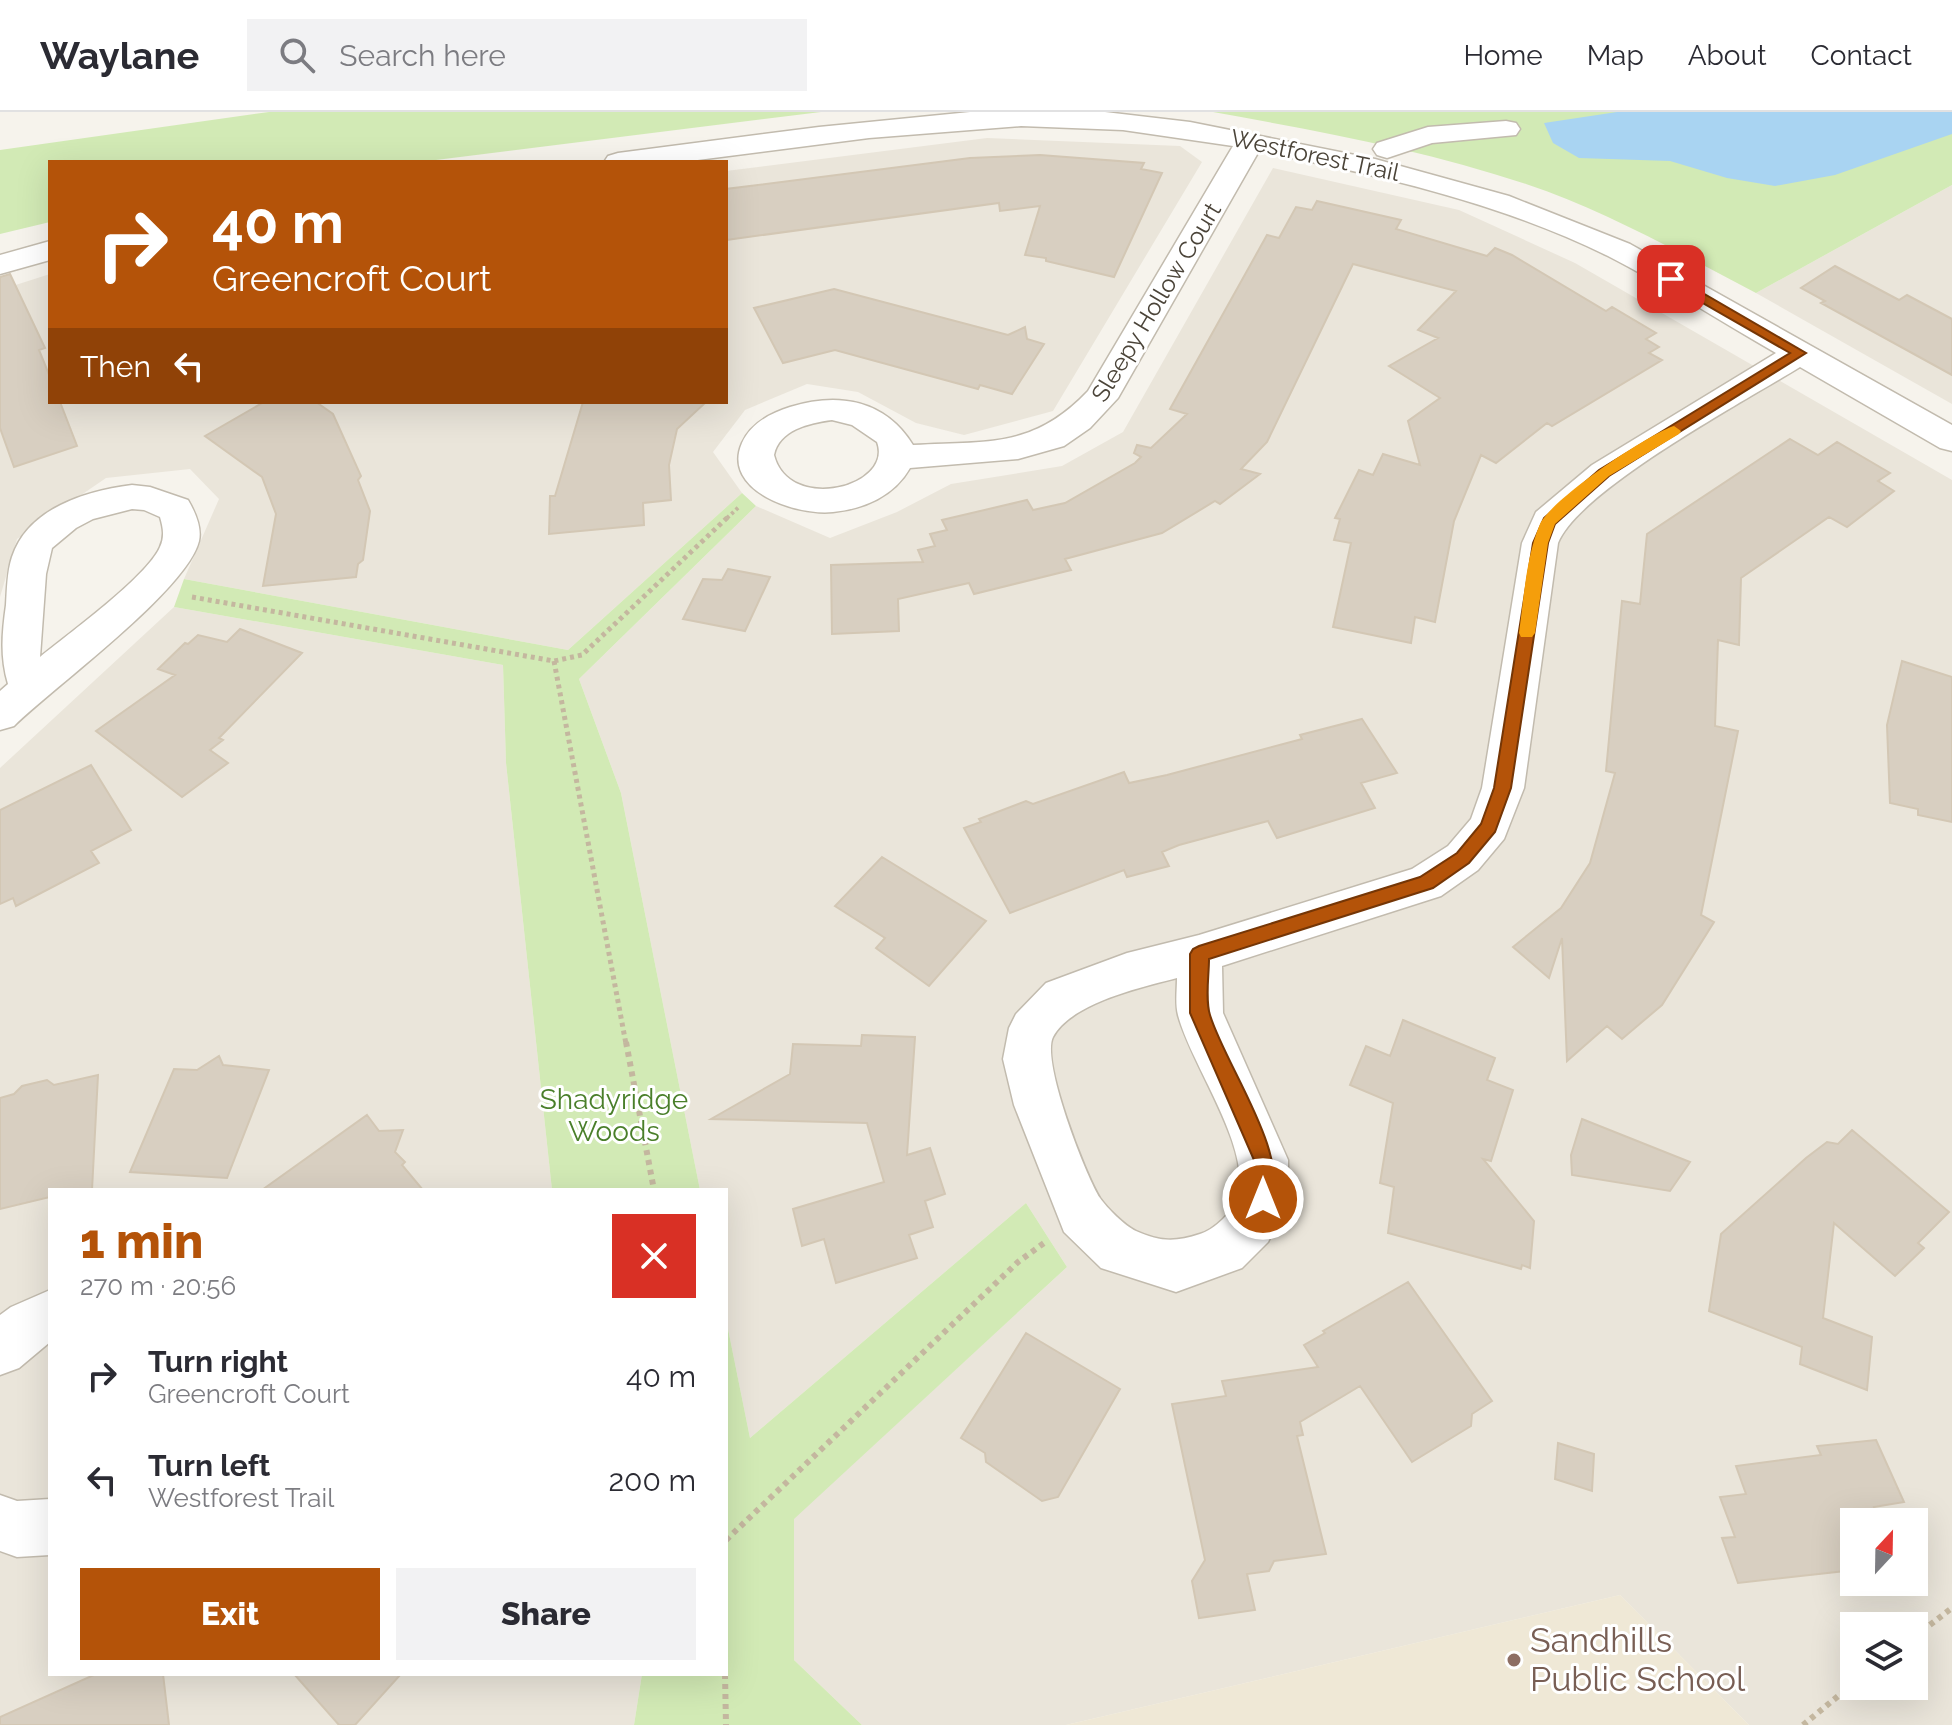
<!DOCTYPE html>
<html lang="en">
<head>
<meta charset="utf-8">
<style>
  :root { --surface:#fff; --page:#f2f2f3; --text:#2b2b33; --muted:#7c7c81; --line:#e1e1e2; --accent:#b45309 }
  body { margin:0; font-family:Raleway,sans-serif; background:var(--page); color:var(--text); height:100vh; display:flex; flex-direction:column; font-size:30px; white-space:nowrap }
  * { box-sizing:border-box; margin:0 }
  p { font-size:26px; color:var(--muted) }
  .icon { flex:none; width:44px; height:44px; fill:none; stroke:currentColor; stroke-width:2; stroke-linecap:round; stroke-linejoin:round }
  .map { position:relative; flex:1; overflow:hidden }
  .details { position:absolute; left:48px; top:1076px; width:680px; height:488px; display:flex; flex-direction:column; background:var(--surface); border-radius:0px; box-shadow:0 8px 32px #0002 }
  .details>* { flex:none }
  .banner { position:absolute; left:48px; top:48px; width:680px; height:244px; border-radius:0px; box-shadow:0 8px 32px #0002; background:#b45309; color:#fff; overflow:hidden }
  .needle { width:52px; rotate:22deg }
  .buttons { position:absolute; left:1840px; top:1396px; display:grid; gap:16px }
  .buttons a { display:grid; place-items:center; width:88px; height:88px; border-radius:0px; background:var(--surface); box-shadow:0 8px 32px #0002; font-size:40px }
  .pin { position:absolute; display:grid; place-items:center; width:68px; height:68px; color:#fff; margin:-34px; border-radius:16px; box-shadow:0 4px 12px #0006 }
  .me { position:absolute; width:88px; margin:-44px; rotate:0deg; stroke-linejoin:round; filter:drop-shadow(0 0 6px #0008) }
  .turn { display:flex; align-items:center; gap:28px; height:168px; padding:0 32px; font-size:36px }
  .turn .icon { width:104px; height:104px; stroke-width:2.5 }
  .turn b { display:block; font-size:56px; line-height:68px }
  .then { display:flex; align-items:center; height:76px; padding:0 32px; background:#0003; gap:16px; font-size:30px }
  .round { display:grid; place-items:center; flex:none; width:84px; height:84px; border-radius:0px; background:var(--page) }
  .overview { display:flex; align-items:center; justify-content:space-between; height:136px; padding:0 32px }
  h1 { font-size:48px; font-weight:800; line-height:60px; color:var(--accent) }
  .primary-button { display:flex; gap:16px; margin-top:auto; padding:16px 32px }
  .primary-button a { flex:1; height:92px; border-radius:0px; background:var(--accent); color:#fff; font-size:32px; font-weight:800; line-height:92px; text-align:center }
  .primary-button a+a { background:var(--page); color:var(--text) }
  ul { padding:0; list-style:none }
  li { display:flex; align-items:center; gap:24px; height:104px; padding:0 32px }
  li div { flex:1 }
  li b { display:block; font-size:30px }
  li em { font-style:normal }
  header { display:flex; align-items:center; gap:48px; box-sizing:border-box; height:112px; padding:0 40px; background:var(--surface); border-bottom:2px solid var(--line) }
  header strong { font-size:38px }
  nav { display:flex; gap:44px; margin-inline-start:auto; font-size:28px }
  .search { width:560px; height:72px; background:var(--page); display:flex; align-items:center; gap:20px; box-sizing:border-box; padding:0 28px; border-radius:0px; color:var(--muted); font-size:30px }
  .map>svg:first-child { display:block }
  .residential { fill:#eae5da; fill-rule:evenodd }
  .education { fill:#efe8d6 }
  .green { fill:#d2eab5 }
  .water { fill:#a9d4f2 }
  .building { fill:#d8cfc1; stroke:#d3c7b4; stroke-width:2 }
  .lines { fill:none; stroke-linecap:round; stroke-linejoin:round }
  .minor-casing { stroke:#c2bbae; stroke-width:3 }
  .path-far2 { stroke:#c4b79f; stroke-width:4; stroke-dasharray:3 3; stroke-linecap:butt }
  .path-far1 { stroke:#c4b79f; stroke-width:5; stroke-dasharray:4 4; stroke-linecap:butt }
  .path { stroke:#c4b79f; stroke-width:6; stroke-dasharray:5 5; stroke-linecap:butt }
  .minor { fill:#fff; fill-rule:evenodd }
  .route { fill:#b45309; stroke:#753606; stroke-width:2 }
  .slow { fill:#f59e0b }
  .education-dot { fill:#8d6e63; stroke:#fff; stroke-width:3 }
  .labels { text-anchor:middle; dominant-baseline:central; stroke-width:6; stroke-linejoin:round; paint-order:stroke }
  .far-street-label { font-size:24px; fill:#4b4439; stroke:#fff }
  .park-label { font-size:28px; fill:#4a7f2a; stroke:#fff }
  .near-education-label { font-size:34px; fill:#785e54; stroke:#fff; text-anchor:start }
</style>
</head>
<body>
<header>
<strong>Waylane</strong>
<div class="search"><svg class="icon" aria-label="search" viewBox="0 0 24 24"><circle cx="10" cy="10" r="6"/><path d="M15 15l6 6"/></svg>Search here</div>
<nav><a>Home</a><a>Map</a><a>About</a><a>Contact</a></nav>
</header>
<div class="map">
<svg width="1952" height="1613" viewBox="0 0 1952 1613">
  <rect width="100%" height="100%" fill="#f6f3ec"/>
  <!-- residential -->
  <path class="residential" d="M987 26 1180 34 1202 50 1053 299 964 323 916 311 858 280 807 272 745 298 713 340 742 381 568 538 184 467 219 387 190 357 106 366 17 427 0 485V178L50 162V290H726V59Z
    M1273 56 1459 98 1575 151 1952 368V1613H1749L1620 1483 1066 1613H862L794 1548 793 1407 1067 1155 1026 1091 750 1326 726 1207V1078H700L621 681 579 567 756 394 830 426 897 400 951 372 1062 354 1123 320ZM1854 1410H1914V1470H1854ZM1854 1514H1914V1574H1854Z
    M1952 73V292L1756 181Z
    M174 495 503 553 506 651 552 1078H50V1562H642L634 1613H0V656Z"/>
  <!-- education -->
  <path class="education" d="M1620 1483 1749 1613H1066Z"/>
  <!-- green -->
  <path class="green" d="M269 0H821L420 50H50V110L0 122V38Z
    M1213 0H1952V73L1756 181C1681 142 1607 99 1526 72 1425 38 1318 19 1213 0Z
    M742 381 756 394 579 567 621 681 700 1078H552L506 651 503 553 174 495 184 467 568 538Z
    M1026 1091 1067 1155 794 1407V1548L862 1613H634L642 1562H726V1207L750 1326Z"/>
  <!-- water -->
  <path class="water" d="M1617 0H1952V22L1835 63 1775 74 1727 66 1670 49 1579 46 1553 31 1544 11Z"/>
  <!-- building -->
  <path class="building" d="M1040 43 1144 51 1141 57 1162 61 1114 165 1046 149V146L1025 143 1040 94 1000 99 999 91 726 128V77L970 46Z
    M1317 89 1401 108 1396 117 1487 144 1495 136 1512 143 1606 199 1612 195 1656 221 1646 227 1659 235 1649 241 1662 248 1552 314 1547 311 1496 351 1481 343 1454 409 1435 510 1415 505 1411 531 1333 515 1351 431 1334 428 1340 407 1335 406 1359 358 1373 363 1383 342 1420 353 1408 309 1440 286 1389 254 1438 226 1418 218 1456 179 1353 152 1267 330 1241 357 1260 362 1220 392 1215 389 1162 421 1065 447 1071 458 974 482 969 471 898 487 899 519 832 522 831 453 923 450 918 438 935 434 930 422 947 418 942 408 1027 388 1033 398 1065 391 1135 351 1141 345 1134 341 1137 333 1151 336 1187 302 1170 297 1267 123 1279 126 1296 95 1312 98Z
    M1835 154 1899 188 1907 183 1952 207V263L1821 191 1825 189 1801 176Z
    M10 162 45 236 39 238 50 265V290H60L77 334 14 355 0 316V165Z
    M834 177 1008 223 1025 215 1027 227 1044 232 1012 282 980 273 978 277 835 238 783 251 754 196Z
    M264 290H316L333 302 361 364 358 368 370 399 363 448 358 452 356 465 263 474 276 402 262 365 205 324Z
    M583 290H706L677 317 669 353 671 388 643 391 644 413 549 422 550 384H555Z
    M1790 327 1818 343 1837 330 1890 361 1878 369 1894 379 1847 415 1829 405 1741 466 1739 533 1718 528 1715 614 1738 619 1701 803 1714 810 1662 893 1622 927 1607 914 1567 949 1562 826 1549 866 1513 835 1561 796 1590 751 1615 661 1606 659 1622 489 1640 492 1647 422Z
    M728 457 770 465 745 519 683 507 703 467 722 468Z
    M240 517 302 541 219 626 223 628 210 638 228 651 182 685 96 619 175 563 158 557 185 531 188 532 198 523 227 530Z
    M1902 549 1952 565V710L1918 703V697L1890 691 1887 613Z
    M1362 607 1397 661 1361 671 1375 696 1277 726 1268 709 1179 733 1162 740 1169 754 1127 765 1124 758 1010 801 964 716 981 710 979 707 1026 689 1033 692 1124 660 1129 671 1167 663 1302 627 1300 623Z
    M91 653 131 718 91 739 99 751 16 794 13 786 0 792V698Z
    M882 745 986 809 929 874 876 836 885 826 835 794Z
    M1403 908 1495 946 1487 968 1513 978 1491 1049 1483 1047 1534 1109 1530 1156 1522 1153 1521 1157 1388 1121 1394 1075 1380 1071 1393 991 1350 973 1366 934 1390 944Z
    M862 923 915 925 907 1043 930 1036 945 1082 925 1089 933 1115 909 1123 917 1146 836 1171 824 1127 802 1134 793 1097 884 1070 867 1011 711 1007 790 962 793 932 861 934Z
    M219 944 223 953 269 958 227 1066 130 1060 174 957 197 958Z
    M98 963 92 1078H50V1085L0 1097V986L14 982 22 974 47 968 54 973Z
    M367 1003 379 1019 403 1018 395 1040 405 1050 402 1053 423 1078H262Z
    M1582 1007 1690 1050 1670 1079 1572 1063 1571 1043Z
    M1852 1018 1949 1100 1918 1131 1924 1136 1895 1164 1834 1111 1823 1206 1872 1225 1867 1278 1800 1252 1802 1235 1709 1199 1721 1122 1806 1046 1827 1030 1838 1032Z
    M1408 1170 1492 1289 1472 1302 1471 1314 1412 1350 1360 1274 1300 1310 1303 1323 1297 1324 1326 1442 1274 1449 1269 1459 1247 1462 1255 1498 1199 1506 1192 1469 1205 1448 1172 1292 1226 1284 1222 1269 1318 1255 1304 1233 1325 1221 1323 1219Z
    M1026 1221 1120 1277 1058 1385 1042 1389 986 1350 985 1341 961 1326Z
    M1876 1328 1904 1390 1874 1395 1881 1410H1854V1458L1738 1471 1722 1426 1735 1425 1720 1385 1746 1382 1736 1354 1821 1343 1817 1334Z
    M1558 1331 1594 1342 1592 1379 1555 1367Z
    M96 1562H163L169 1613H0V1605Z
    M294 1562H401L355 1613H339Z"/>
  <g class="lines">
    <defs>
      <path id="minor" d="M970 0H1105L1190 10 1375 47 1509 84 1630 132 1952 313V339L1940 336 1800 255C1745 289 1579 378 1558 431L1524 676 1504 727 1478 758 1441 784 1222 854 1223 901 1288 1048V1087L1268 1130 1242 1156 1176 1180 1101 1156 1064 1120 1014 993 1003 947 1009 916 1016 902 1046 871 1127 841 1199 823 1412 757 1448 734 1471 707 1482 676 1522 431 1536 400 1592 353 1776 241C1720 209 1665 173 1608 144 1499 90 1377 63 1259 39L1118 286 1090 316 1064 334 1018 347 910 356C894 384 864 397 833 400 797 404 721 379 742 331 751 311 771 301 790 295 839 280 885 288 913 333 987 329 1033 337 1088 279L1233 34 1123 18 1021 14 869 26 682 50H604L608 44 618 41 819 15ZM832 308 852 313 877 330C894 375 789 402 774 343 779 318 809 311 832 308ZM1177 866C1177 878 1175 892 1178 903 1191 953 1252 1035 1238 1085 1234 1099 1214 1118 1200 1122 1176 1130 1160 1130 1136 1119 1125 1114 1107 1096 1100 1086 1085 1062 1041 949 1053 925 1071 891 1142 875 1177 866Z
        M1506 9 1516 11 1520 17 1516 23 1432 31 1387 46 1377 43 1373 37 1377 31 1428 15Z
        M50 129V148L0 162V143Z
        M132 373 150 375 188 388C195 400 202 415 199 429 187 478 55 574 14 614L0 618V579L8 572C0 545 2 521 6 493 7 477 7 460 12 445 28 396 86 379 132 373ZM132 397 144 398 160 405C163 415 165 425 160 435 147 465 68 522 40 545L46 462 52 436 76 416 93 407Z
        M50 1178V1230L19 1256 0 1263V1203L11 1195Z
        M0 1383 17 1389 50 1387V1443L17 1445 0 1439Z"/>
    </defs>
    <!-- minor casing -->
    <use href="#minor" class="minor-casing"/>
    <!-- path-far2 -->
    <path class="path-far2" d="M727 406 740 394"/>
    <!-- path-far1 -->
    <path class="path-far1" d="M192 485 554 549 582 543 729 404
      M554 549 626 932"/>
    <!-- path -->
    <path class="path" d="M626 930 654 1078
      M726 1428 1018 1150 1044 1131
      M1914 1525 1952 1496
      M725 1562 726 1613
      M1803 1613 1854 1571"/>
    <!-- minor -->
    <use href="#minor" class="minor"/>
  </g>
  <!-- route -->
  <path class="route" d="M1666 165H1675L1806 241 1609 364 1555 412 1548 431 1511 676 1495 720 1469 751 1433 776 1209 847C1209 864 1205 887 1210 903 1225 953 1292 1044 1270 1093L1263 1096 1256 1093 1253 1087 1254 1048 1190 901V842L1193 837 1199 834 1420 765 1457 741 1481 712 1494 676 1533 431 1544 406 1599 358 1790 241 1666 170Z"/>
  <!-- slow -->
  <path class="slow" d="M1674 314 1681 319 1679 322 1609 364 1555 412 1548 431 1535 521 1532 525H1521L1519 521C1524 485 1526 445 1540 412 1552 387 1646 323 1674 314Z"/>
  <!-- markers -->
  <circle class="education-dot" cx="1514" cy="1548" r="8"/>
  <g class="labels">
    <!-- far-street labels -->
    <g class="far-street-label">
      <text transform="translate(1315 43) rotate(12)">Westforest Trail</text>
      <text transform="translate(1156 190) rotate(-59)">Sleepy Hollow Court</text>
    </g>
    <!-- park labels -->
    <g class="park-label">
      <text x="614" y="987">Shadyridge<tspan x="614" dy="32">Woods</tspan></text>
    </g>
    <!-- near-education labels -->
    <g class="near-education-label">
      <text x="1530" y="1528">Sandhills<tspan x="1530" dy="39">Public School</tspan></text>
    </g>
  </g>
</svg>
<div class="buttons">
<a><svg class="needle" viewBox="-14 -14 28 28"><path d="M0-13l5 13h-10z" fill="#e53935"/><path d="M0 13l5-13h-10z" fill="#7c7c81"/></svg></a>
<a><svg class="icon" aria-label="layers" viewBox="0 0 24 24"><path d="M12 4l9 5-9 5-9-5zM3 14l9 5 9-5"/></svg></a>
</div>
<div class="pin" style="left:1671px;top:167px;background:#d93025"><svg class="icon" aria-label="arrive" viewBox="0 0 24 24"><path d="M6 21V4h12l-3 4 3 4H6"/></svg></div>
<svg class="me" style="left:1263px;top:1087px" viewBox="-20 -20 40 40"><circle r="17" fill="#b45309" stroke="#fff" stroke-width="3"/><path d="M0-11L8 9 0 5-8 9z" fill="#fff"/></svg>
<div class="banner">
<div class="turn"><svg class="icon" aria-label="right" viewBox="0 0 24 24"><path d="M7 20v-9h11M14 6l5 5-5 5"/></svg><div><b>40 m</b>Greencroft Court</div></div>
<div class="then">Then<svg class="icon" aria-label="left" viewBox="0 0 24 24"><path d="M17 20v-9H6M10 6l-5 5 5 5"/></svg></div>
</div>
<section class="details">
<div class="overview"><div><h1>1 min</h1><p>270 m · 20:56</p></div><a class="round" style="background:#d93025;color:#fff"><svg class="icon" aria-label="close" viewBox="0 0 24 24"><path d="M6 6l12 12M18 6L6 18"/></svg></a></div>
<ul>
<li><svg class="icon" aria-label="right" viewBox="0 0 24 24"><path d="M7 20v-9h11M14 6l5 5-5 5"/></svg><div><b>Turn right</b><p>Greencroft Court</p></div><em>40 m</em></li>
<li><svg class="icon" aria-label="left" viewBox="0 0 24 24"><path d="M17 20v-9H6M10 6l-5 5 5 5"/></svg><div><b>Turn left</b><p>Westforest Trail</p></div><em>200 m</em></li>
</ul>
<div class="primary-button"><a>Exit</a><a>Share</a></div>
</section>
</div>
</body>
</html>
